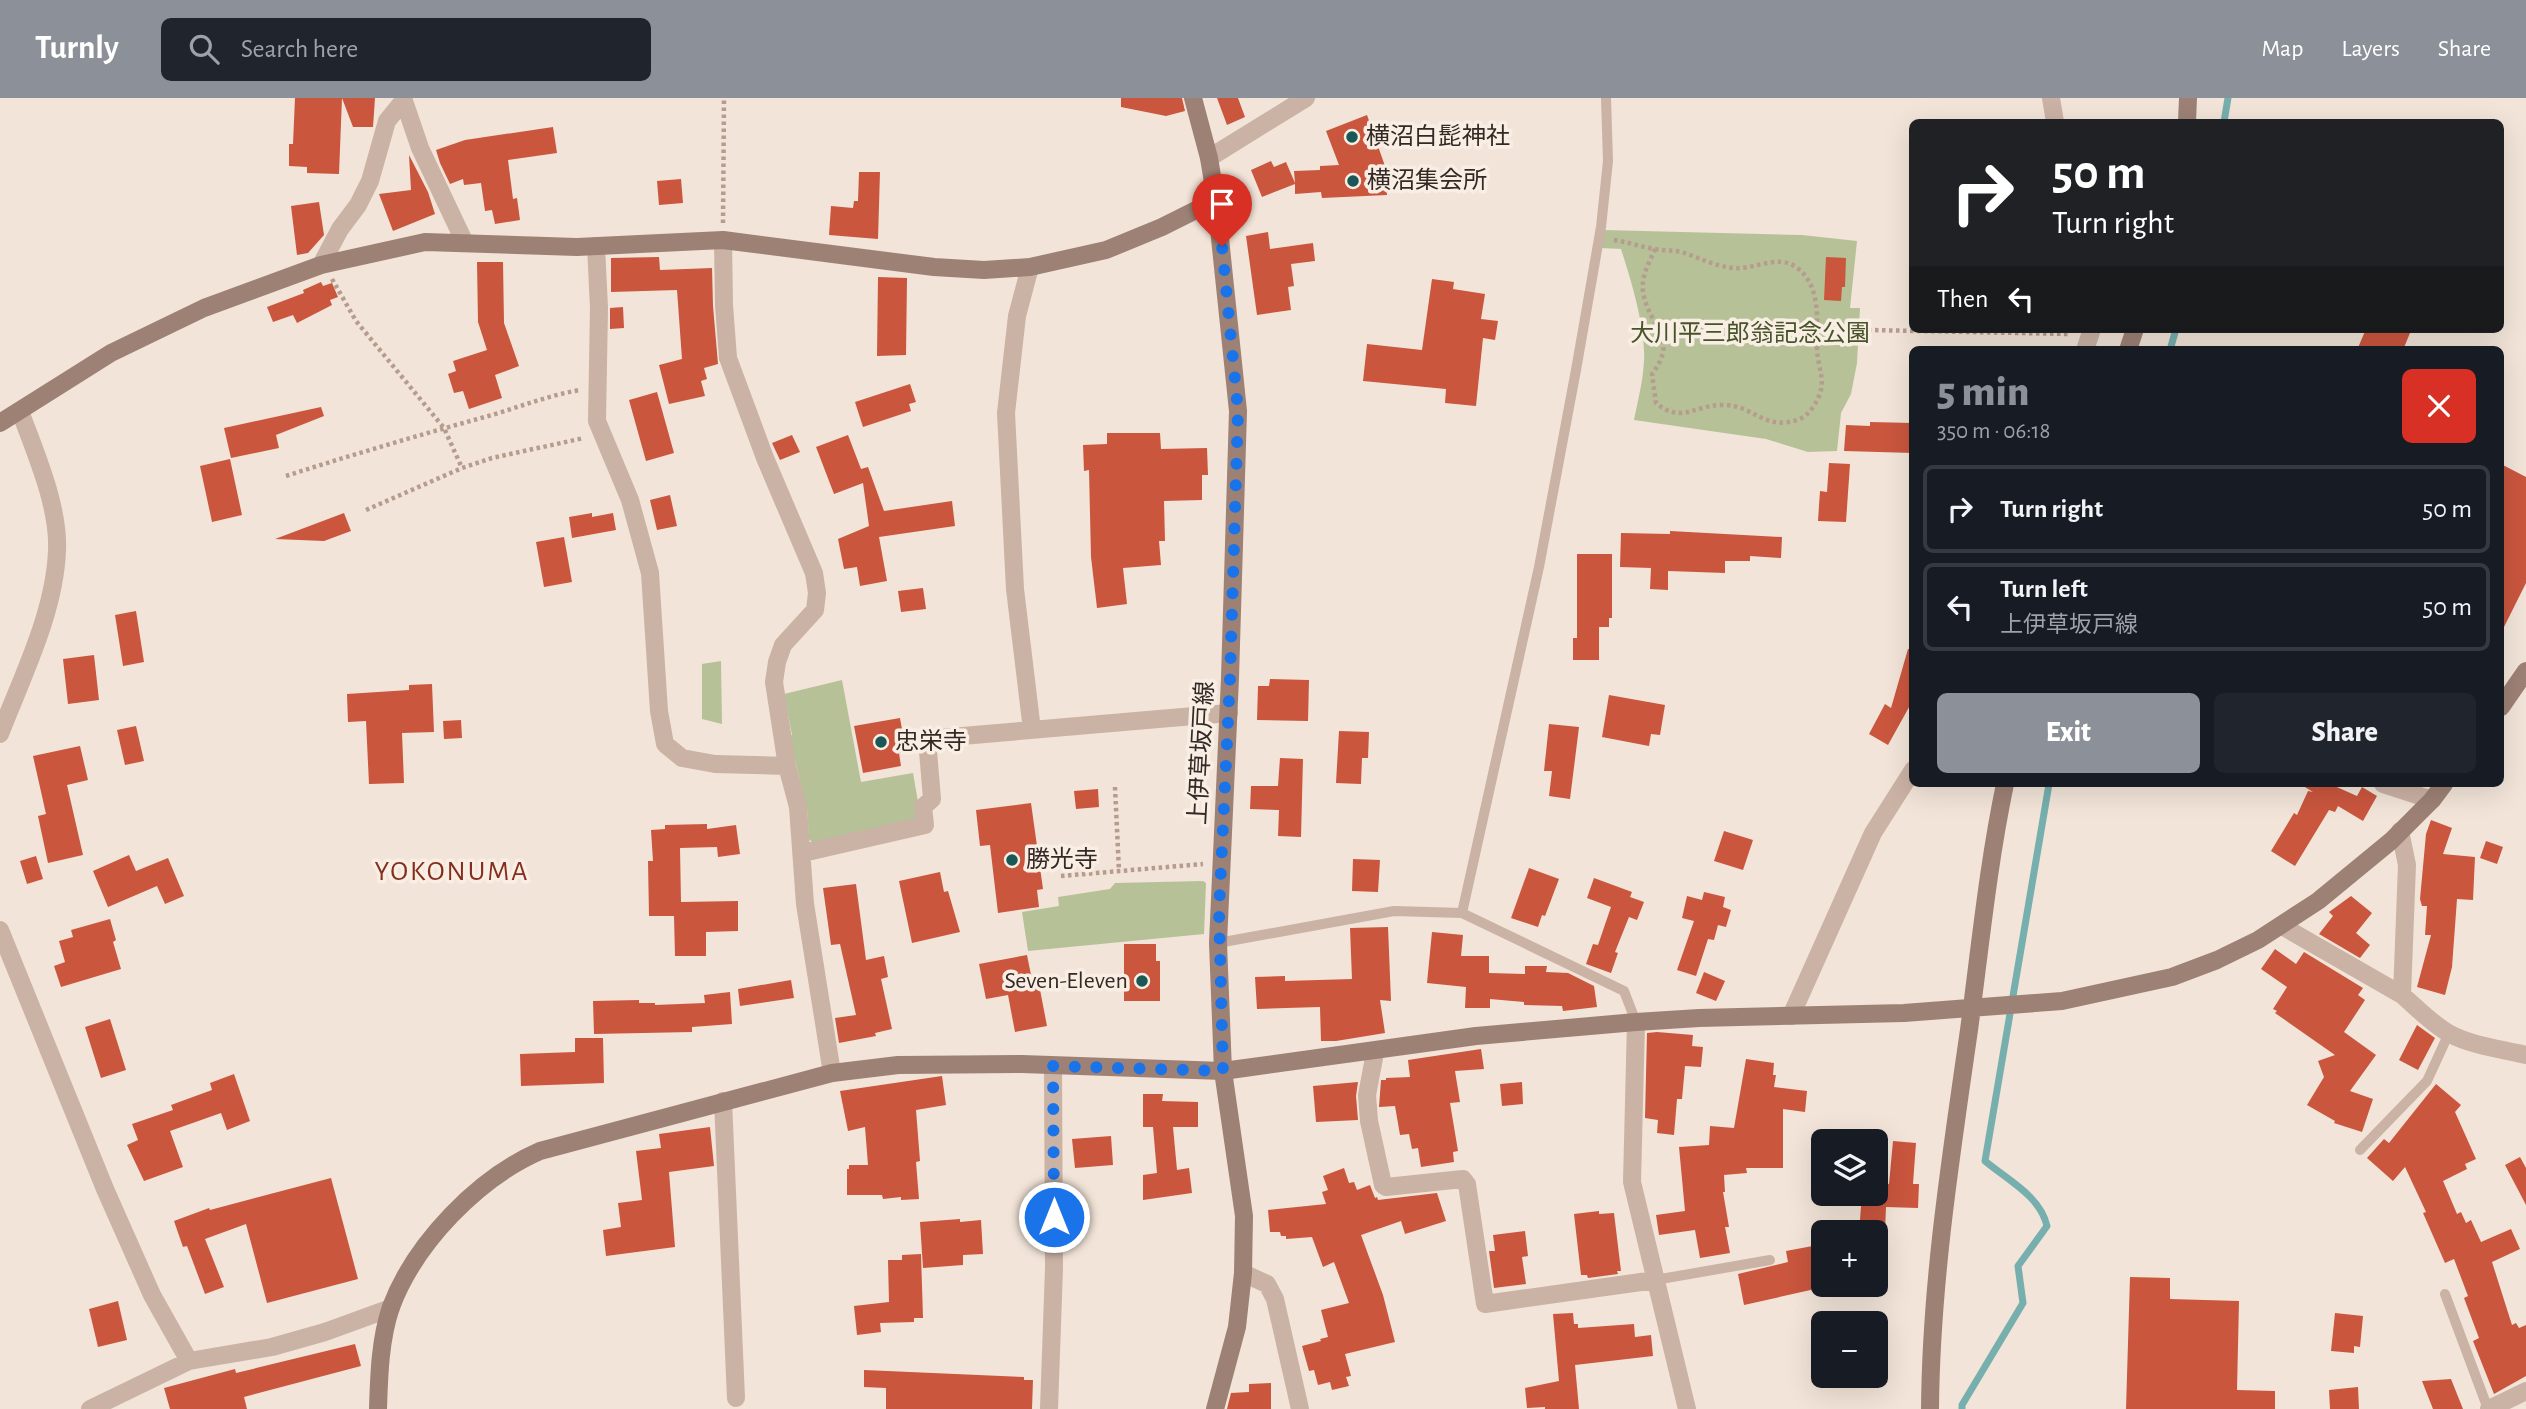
<!DOCTYPE html>
<html lang="en">
<head>
<meta charset="utf-8">
<style>
  :root { --surface:#171b24; --page:#20242c; --text:#f1f3f6; --muted:#9ea1a6; --line:#363941; --accent:#8c9099 }
  body { margin:0; font-family:"Alegreya Sans","Noto Sans JP",sans-serif; background:var(--page); color:var(--text); height:100vh; display:flex; flex-direction:column; font-size:26px; white-space:nowrap }
  * { box-sizing:border-box; margin:0 }
  p { font-size:23px; color:var(--muted) }
  .icon { flex:none; width:38px; height:38px; fill:none; stroke:currentColor; stroke-width:2; stroke-linecap:round; stroke-linejoin:round }
  .map { position:relative; flex:1; overflow:hidden }
  .side { position:absolute; left:1909px; top:248px; width:595px; height:441px; display:flex; flex-direction:column; background:var(--surface); border-radius:10px; box-shadow:0 7px 28px #0002 }
  .side>* { flex:none }
  .guide { position:absolute; left:1909px; top:21px; width:595px; height:214px; border-radius:10px; box-shadow:0 7px 28px #0002; background:#202124; color:#fff; overflow:hidden }
  .controls { position:absolute; left:1811px; top:1031px; display:grid; gap:14px }
  .controls a { display:grid; place-items:center; width:77px; height:77px; border-radius:10px; background:var(--surface); box-shadow:0 7px 28px #0002; font-size:35px }
  .pin { position:absolute; display:grid; place-items:center; width:60px; height:60px; color:#fff; margin:-72px -30px; border-radius:50% 50% 50% 0; rotate:-45deg; box-shadow:0 0 7px #0007 }
  .pin .icon { rotate:45deg }
  .me { position:absolute; width:77px; margin:-38px; rotate:0deg; stroke-linejoin:round; filter:drop-shadow(0 0 5px #0008) }
  .turn { display:flex; align-items:center; gap:24px; height:147px; padding:0 28px; font-size:32px }
  .turn .icon { width:91px; height:91px; stroke-width:2.5 }
  .turn b { display:block; font-size:49px; line-height:60px }
  .then { display:flex; align-items:center; height:66px; padding:0 28px; background:#0003; gap:14px; font-size:26px }
  .round { display:grid; place-items:center; flex:none; width:74px; height:74px; border-radius:10px; background:var(--page) }
  .headline { display:flex; align-items:center; justify-content:space-between; height:119px; padding:0 28px }
  h1 { font-size:42px; font-weight:800; line-height:52px; color:var(--accent) }
  .cta { display:flex; gap:14px; margin-top:auto; padding:14px 28px }
  .cta a { flex:1; height:80px; border-radius:10px; background:var(--accent); color:#fff; font-size:28px; font-weight:800; line-height:80px; text-align:center }
  .cta a+a { background:var(--page); color:var(--text) }
  ul { padding:0; list-style:none }
  li { display:flex; align-items:center; gap:21px; height:88px; margin:0 14px 10px; padding:0 14px; border:4px solid var(--line); border-radius:10px }
  li div { flex:1 }
  li b { display:block; font-size:26px }
  li em { font-style:normal }
  header { display:flex; align-items:center; gap:42px; box-sizing:border-box; height:98px; padding:0 35px; background:var(--accent); color:#fff }
  header strong { font-size:33px }
  nav { display:flex; gap:38px; margin-inline-start:auto; font-size:24px }
  .search { width:490px; height:63px; background:var(--page); display:flex; align-items:center; gap:18px; box-sizing:border-box; padding:0 24px; border-radius:10px; color:var(--muted); font-size:26px }
  .map>svg:first-child { display:block }
  .green { fill:#b6c198 }
  .lines { fill:none; stroke-linecap:round; stroke-linejoin:round }
  .stream { stroke:#76afae; stroke-width:7 }
  .building { fill:#ca563e }
  .path { stroke:#b69c8e; stroke-width:4.5; stroke-dasharray:3.5 3.5; stroke-linecap:butt }
  .lane { stroke:#cab2a4; stroke-width:10 }
  .street { stroke:#cab2a4; stroke-width:18 }
  .secondary { stroke:#9d8175; stroke-width:18 }
  .route { stroke:#1a73e8; stroke-width:12; stroke-dasharray:0 21.6 }
  .poi-dot { fill:#1a5757; stroke:#f9eee4; stroke-width:2.5 }
  .labels { text-anchor:middle; dominant-baseline:central; stroke-width:7; stroke-linejoin:round; paint-order:stroke }
  .poi-label { font-size:24px; fill:#352926; stroke:#f9eee4; text-anchor:start }
  .park-label { font-size:24px; fill:#475429; stroke:#f9eee4 }
  .street-label { font-size:24px; fill:#352926; stroke:#f9eee4 }
  .quarter-label { font-size:28px; letter-spacing:2px; fill:#862e1d; stroke:#f9eee4 }
</style>
</head>
<body>
<header>
<strong>Turnly</strong>
<div class="search"><svg class="icon" aria-label="search" viewBox="0 0 24 24"><circle cx="10" cy="10" r="6"/><path d="M15 15l6 6"/></svg>Search here</div>
<nav><a>Map</a><a>Layers</a><a>Share</a></nav>
</header>
<div class="map">
<svg width="2526" height="1311" viewBox="0 0 2526 1311">
  <rect width="100%" height="100%" fill="#f2e4d8"/>
  <!-- green -->
  <path class="green" d="M1603 132 1802 137 1857 143 1850 210H1860L1857 265 1851 296 1841 315 1837 353 1808 354 1766 341 1634 322C1638 302 1643 283 1644 263 1646 231 1631 182 1621 151L1601 150Z
    M721 563 722 626 702 621V566Z
    M842 582 861 684 913 675 921 721 815 747 809 741 807 711 789 638 792 637 784 596Z
    M1203 783 1206 785 1204 836 1028 853 1022 814 1059 808 1058 799 1110 791 1115 785Z"/>
  <g class="lines">
    <!-- stream -->
    <path class="stream" d="M2224 24 2228 0
      M2170 252 2176 231
      M1962 1311V1307L2023 1205 2018 1168 2047 1128C2040 1098 2009 1083 1985 1063L2049 686"/>
  </g>
  <!-- building -->
  <path class="building" d="M295 0H375L373 29H353L342 0 339 76 307 75V69L289 68V46H293Z
    M1121 0H1182L1185 13 1166 18 1121 9Z
    M1217 0H1238L1245 19 1227 27Z
    M1367 17 1385 68 1387 97 1322 100 1321 94 1295 96V86L1262 99 1251 72 1271 63 1274 69 1286 64 1295 85 1294 73 1320 72V68L1339 67 1326 33Z
    M553 29 557 55 508 62 513 101 517 100 520 122 495 126 492 112 485 113 481 85 464 87 463 81 450 86 440 65 436 52 465 42Z
    M409 57 428 94 435 116 393 133 379 96 411 92Z
    M859 74H880L878 141 829 137 831 108 853 110 854 103H858Z
    M681 81 683 105 659 107 657 83Z
    M319 104 324 137 308 155 297 157 291 108Z
    M1268 134 1270 151 1313 145 1315 163 1291 166 1294 188 1288 189 1291 212 1257 217 1246 138Z
    M659 159 660 172 712 170 713 208 718 266 704 270 707 281 701 283 705 298 669 306 659 267 682 261 677 192 611 194V160Z
    M1826 159 1846 160 1845 189H1842L1841 203 1824 202Z
    M477 164H503L504 225 519 268 495 277 502 300 469 311 463 293 454 295 448 276 456 273 453 263 487 252 478 224Z
    M878 179 907 180 906 257 877 258Z
    M1432 181 1454 184 1453 191 1485 196 1481 221 1498 223 1495 242 1483 240 1476 308 1445 305 1446 291 1363 283 1367 246 1422 252Z
    M321 184 323 188 332 185 338 199 330 202 332 207 297 225 293 217 273 224 267 209 304 195 303 192Z
    M623 209 624 230 610 231V210Z
    M2366 231H2400L2410 235 2403 252H2357Z
    M910 286 916 304 909 306 911 313 863 329 855 304Z
    M657 294 674 355 646 363 629 302Z
    M321 309 324 318 276 337 279 350 231 360 224 330Z
    M1870 324 1913 325V355L1844 353 1846 327 1870 328Z
    M1107 335H1160L1161 351 1207 350 1208 377H1202V402L1164 403 1165 443H1159L1161 467 1123 470 1127 506 1097 510 1091 459 1089 372 1084 373 1083 347 1107 346Z
    M792 337 800 354 780 362 772 345Z
    M848 337 861 371 868 369 884 413 952 403 955 428 879 439 887 483 860 488 857 469 844 471 838 441 869 428 863 385 834 396 816 349Z
    M230 361 242 417 212 424 200 368Z
    M1829 365 1850 366 1846 424 1818 423 1820 393 1827 394Z
    M2501 366 2526 379V485L2501 535Z
    M670 397 677 428 657 432 650 402Z
    M344 415 351 433 324 443 275 441Z
    M592 415V419L613 415 616 432 572 440 569 419Z
    M1670 433 1782 439 1781 460 1750 458V463H1725V475L1668 473V492L1650 491 1651 470 1620 469 1621 435 1670 436Z
    M564 439 572 484 544 489 536 444Z
    M1577 456H1612V520H1609V529H1599V562H1573V540H1577Z
    M923 490 926 511 901 514 898 493Z
    M136 513 144 564 123 568 115 517Z
    M1908 551 1913 552V602L1888 647 1869 636 1885 606 1891 610Z
    M94 557 99 602 68 606 63 561Z
    M1270 581 1309 582 1308 623 1257 622 1258 588H1269Z
    M432 586 434 634 402 635 404 685 369 686 366 623 348 624 347 596 409 592V587Z
    M1609 597 1665 607 1660 637 1651 636 1649 648 1602 639Z
    M900 620 906 654 899 655 901 668 863 675 854 628Z
    M461 622 462 640 444 641 443 623Z
    M1549 626 1579 629 1570 701 1549 698 1552 673H1544Z
    M136 628 144 663 125 667 117 632Z
    M1339 633 1369 634 1368 660H1362L1361 686 1336 685Z
    M80 648 88 682 67 687 83 757 48 765 38 718 46 716 33 658Z
    M1280 660 1303 661 1301 739 1278 738 1279 712 1250 711 1251 688H1278Z
    M2300 686H2330L2357 698 2362 689 2377 698 2363 723 2338 708 2335 714 2329 712 2295 768 2271 753 2294 715 2297 717 2308 693 2313 694Z
    M1098 691 1099 709 1076 711 1074 693Z
    M1031 705 1043 791 1037 792 1039 809 998 815 990 747 980 748 976 712Z
    M2431 722 2452 730 2443 756 2475 759 2473 802 2457 801 2452 869 2445 897 2417 889 2431 837H2425L2427 808H2422L2420 801 2426 736Z
    M707 726V731L736 727 740 756 718 759 717 749 680 750 681 804 738 803V833L706 834V858H675L674 818H649L648 763H653L651 732 665 731V727Z
    M1724 733 1753 742 1743 772 1714 763Z
    M2486 743 2503 749 2497 766 2480 760Z
    M129 757 136 773 168 760 184 798 165 806 157 788 108 809 93 773Z
    M36 758 43 781 27 786 20 763Z
    M1353 761 1380 762 1378 794 1352 793Z
    M1529 770 1559 781 1545 818 1542 817 1538 829 1511 820Z
    M940 774 944 794 948 793 960 834 912 845 899 783Z
    M1594 780 1632 794 1630 799 1644 804 1637 822 1629 819 1615 854 1618 855 1611 875 1586 866 1593 846 1598 847 1611 809 1587 800Z
    M856 786 866 862 884 858 888 879 881 881 892 931 875 935 876 938 839 945 835 920 856 917 840 846 831 847 823 790Z
    M1704 794 1725 799 1723 809 1731 812 1726 829 1718 827 1714 842 1708 841 1696 878 1677 872 1694 823 1682 820 1687 798 1702 802Z
    M2351 798 2372 815 2356 835 2370 847 2360 860 2319 836 2333 818 2329 814Z
    M110 821 116 842 113 844 121 871 61 889 54 868 65 864 59 843 73 839 71 832Z
    M1388 829 1391 903 1380 902 1385 935 1336 943H1321L1320 909 1257 911 1255 879 1285 878V883L1352 881 1350 830Z
    M1432 834 1463 837 1461 858H1489V875L1525 876V868H1547L1546 874 1568 875 1594 888 1597 909 1563 913 1562 908 1524 907V904L1490 901V910H1465L1466 889 1427 885Z
    M1124 846H1156V863H1160V903H1124Z
    M2275 851 2296 866 2304 854 2363 890 2358 897 2365 902 2344 934 2376 957 2350 993 2373 1001 2362 1034 2334 1025 2335 1023 2307 1007 2324 979 2318 963 2335 957 2275 915 2277 913 2273 911 2287 889 2261 871Z
    M1027 857 1031 877 1037 876 1047 928 1015 934 1008 897 986 901 979 866Z
    M1704 874 1725 883 1716 903 1696 895Z
    M791 882 794 900 740 908 738 891Z
    M730 894 732 926 692 929V934L594 936 593 903 639 902V905H655V907L705 905 704 897Z
    M110 921 126 972 101 980 85 929Z
    M2417 927 2435 940 2418 972 2399 962Z
    M1657 934 1693 937 1692 948 1703 949 1701 969 1685 968 1682 1001H1677L1674 1037 1657 1035 1658 1022 1645 1020 1647 935Z
    M575 940H603L604 985 521 988 520 956 575 954Z
    M1481 951 1484 971 1455 973 1460 1004 1450 1005 1458 1053 1453 1054 1454 1064 1421 1069 1418 1050 1412 1051 1409 1036 1400 1037 1395 1008 1379 1009 1381 982H1386V980L1410 979 1408 962Z
    M1746 961 1774 965 1773 977H1776L1774 989 1807 993 1805 1014 1783 1011V1070H1746L1747 1075 1724 1077 1725 1094H1723L1729 1129H1725L1730 1155 1700 1160 1695 1132 1659 1137 1656 1117 1685 1113 1679 1049 1709 1047 1710 1028 1734 1030Z
    M234 976 250 1023 227 1032 221 1015 170 1033 183 1069 144 1083 127 1047 138 1042 132 1026 173 1012 171 1007 212 992 210 985Z
    M942 978 946 1007 916 1012 920 1063 916 1064 919 1101 901 1102V1099L883 1101 882 1097H847V1071H849V1067H868L865 1029 848 1033 840 993Z
    M1358 984 1356 998 1358 1022 1316 1024 1313 988Z
    M1522 984 1523 1006 1502 1008 1500 986Z
    M2436 986 2461 1007 2455 1014 2476 1061 2465 1066 2467 1071 2443 1083 2457 1116 2461 1114 2466 1125 2471 1122 2481 1144 2511 1131 2520 1151 2492 1164 2512 1227 2516 1225 2519 1230 2526 1227V1278L2494 1296 2473 1243 2479 1240 2464 1200 2468 1198 2454 1161 2445 1165 2423 1115 2426 1114 2405 1069 2393 1083 2367 1060 2384 1041 2389 1045Z
    M1143 996H1163L1162 1003 1198 1004V1029H1173L1177 1072 1189 1070 1192 1095 1143 1102V1077L1157 1075 1153 1029H1143Z
    M710 1029 714 1068 669 1074 675 1149 606 1158 603 1132 621 1129 618 1105 642 1102 636 1053 661 1050 659 1036Z
    M1111 1038 1113 1067 1075 1070 1072 1041Z
    M1893 1043 1916 1045 1913 1086H1919L1918 1110 1886 1109 1885 1134H1859L1862 1096H1884V1085L1889 1086Z
    M2520 1059 2526 1070V1107L2505 1067Z
    M1344 1070 1349 1085 1354 1084 1357 1092 1370 1087 1375 1100 1377 1099 1378 1102 1437 1095 1446 1123 1405 1136 1401 1123 1361 1137 1383 1197 1395 1244 1345 1256 1351 1278 1346 1279 1349 1288 1332 1292 1330 1284 1318 1287 1314 1272 1309 1273 1302 1248 1321 1243 1320 1241 1328 1239 1321 1212 1349 1205 1334 1164 1323 1169 1312 1139 1286 1141V1138H1281L1280 1134H1270L1268 1112 1326 1106 1322 1094 1328 1092 1323 1078Z
    M331 1080 358 1181 267 1205 246 1126 205 1141 224 1189 205 1196 187 1148 183 1149 174 1123 209 1110 210 1112Z
    M1599 1113V1116L1614 1115 1621 1173H1617L1618 1176 1588 1180 1587 1177H1581L1574 1116Z
    M960 1121V1124L981 1122 983 1156 963 1157V1167L923 1170 920 1124Z
    M1525 1133 1528 1158 1522 1159 1526 1186 1494 1190 1489 1153H1495L1493 1137Z
    M1818 1147 1824 1189 1744 1207 1738 1176 1788 1164 1786 1153Z
    M921 1156 923 1220H914V1224L880 1225 881 1234 857 1237 854 1208 889 1204 888 1162H902V1157Z
    M2130 1179 2170 1180V1201L2239 1203 2237 1292 2275 1293V1311H2126Z
    M118 1203 127 1242 98 1249 89 1211Z
    M1573 1215 1574 1226H1578V1230L1634 1226 1635 1239 1651 1237 1653 1258 1575 1267 1579 1311H1545V1309L1527 1310 1525 1290 1559 1283 1553 1216Z
    M2335 1215 2363 1218 2360 1249 2354 1248V1255L2331 1253Z
    M355 1246 361 1268 244 1299 247 1311H170L164 1290 235 1271 236 1275Z
    M864 1272 1024 1279V1282H1033L1032 1311H886V1290L864 1289Z
    M2451 1281 2463 1311H2433L2422 1283Z
    M1271 1285V1311H1227L1231 1295 1249 1294V1286Z
    M2358 1289 2359 1311H2330L2329 1292Z"/>
  <g class="lines">
    <!-- path -->
    <path class="path" d="M723 125 724 0
      M1614 142C1628 144 1641 149 1655 151 1664 153 1673 152 1682 154 1699 160 1715 168 1733 170 1753 172 1778 156 1796 169 1821 187 1817 221 1817 248 1817 274 1830 284 1813 309 1809 315 1804 320 1797 322 1763 333 1753 306 1722 307 1695 307 1681 326 1656 305L1652 276C1680 239 1649 230 1643 194 1641 178 1649 165 1655 151
      M332 181 356 223 444 330 462 370
      M1819 231 2070 236
      M286 378C354 356 423 336 492 317 522 308 550 297 580 292
      M366 412 462 370 492 360 584 340
      M1115 689 1119 773
      M1061 778 1203 766"/>
    <!-- lane -->
    <path class="lane" d="M1462 815 1539 469 1576 272 1601 129 1608 63 1606 0
      M1218 845 1394 813 1462 815 1624 893 1636 924
      M2360 1052 2427 983 2449 935
      M1655 1182 1770 1162
      M2445 1196 2488 1311"/>
    <!-- street -->
    <path class="street" d="M403 0 420 50 465 145
      M2051 0 2055 24
      M1209 60 1306 0
      M723 142 724 207 728 260 765 360 814 475 817 495 815 512 783 547 777 564 774 584 787 668 798 709 805 806 832 975
      M596 148 599 210 597 323 630 402 650 475 659 613 665 646 682 660 715 666 787 668
      M321 167 340 131 358 107 370 83 387 23 404 2
      M1030 169 1017 218 1006 315 1015 491 1032 632
      M2085 252 2092 231
      M0 636C22 579 55 514 57 452 59 408 35 354 20 313
      M2383 686 2432 702
      M2400 733 2407 767 2402 897C2417 910 2432 926 2450 936 2473 948 2501 951 2526 957
      M803 755 925 727 923 709 932 701 927 641 1229 615
      M2282 828 2402 897
      M0 832 105 1091 152 1197 189 1263
      M1791 918 1873 735 1913 672
      M1636 924 1632 1084 1687 1311
      M1374 960 1367 997 1369 1023 1383 1087 1386 1089 1463 1081 1467 1086 1485 1206 1655 1182
      M723 1003 736 1300
      M1243 1175 1267 1186 1275 1201 1300 1311
      M90 1311 189 1263 272 1249 325 1234 391 1210
      M1049 1311 1054 1170 1053 968
      M2489 1311 2526 1293"/>
    <!-- secondary -->
    <path class="secondary" d="M1193 0 1209 60 1216 102 1238 313 1230 580 1218 845 1223 973 1244 1118 1243 1175 1237 1229 1215 1311
      M2187 24 2188 0
      M2128 252 2135 231
      M0 325 111 255 204 210 321 167 425 144 577 149 723 142 934 169 984 172 1030 169 1106 152 1162 129 1216 102
      M2501 609 2526 573
      M378 1311C379 1278 380 1241 391 1209 415 1145 478 1080 540 1053L832 975 898 967 1022 966 1223 973 1476 938 1636 924 1699 920 1904 915 2062 903 2172 879 2217 862 2258 842 2318 803 2391 743 2432 702 2444 686
      M1930 1311C1931 1184 1951 1058 1969 932 1980 850 1988 767 2005 686"/>
  </g>
  <g class="lines">
    <!-- route -->
    <path class="route" d="M1054 1119 1053 968 1223 973 1219 814 1230 580 1238 313 1222 148"/>
  </g>
  <!-- markers -->
  <g class="poi-dot">
    <circle cx="1352" cy="39" r="7"/>
    <circle cx="1353" cy="83" r="7"/>
    <circle cx="881" cy="644" r="7"/>
    <circle cx="1012" cy="762" r="7"/>
    <circle cx="1142" cy="883" r="7"/>
  </g>
  <g class="labels">
    <!-- poi labels -->
    <g class="poi-label">
      <text x="1366" y="39">横沼白髭神社</text>
      <text x="1367" y="83">横沼集会所</text>
      <text x="895" y="644">忠栄寺</text>
      <text x="1026" y="762">勝光寺</text>
      <text x="1128" y="883" text-anchor="end">Seven-Eleven</text>
    </g>
    <!-- park labels -->
    <g class="park-label">
      <text x="1750" y="236">大川平三郎翁記念公園</text>
    </g>
    <!-- street labels -->
    <g class="street-label">
      <text transform="translate(1202 655) rotate(-87)">上伊草坂戸線</text>
    </g>
    <!-- quarter labels -->
    <g class="quarter-label">
      <text x="452" y="774">YOKONUMA</text>
    </g>
  </g>
</svg>
<div class="controls">
<a><svg class="icon" aria-label="layers" viewBox="0 0 24 24"><path d="M12 4l9 5-9 5-9-5zM3 14l9 5 9-5"/></svg></a>
<a>+</a>
<a>−</a>
</div>
<div class="pin" style="left:1222px;top:148px;background:#d93025"><svg class="icon" aria-label="arrive" viewBox="0 0 24 24"><path d="M6 21V4h12l-3 4 3 4H6"/></svg></div>
<svg class="me" style="left:1054px;top:1119px" viewBox="-20 -20 40 40"><circle r="17" fill="#1a73e8" stroke="#fff" stroke-width="3"/><path d="M0-11L8 9 0 5-8 9z" fill="#fff"/></svg>
<div class="guide">
<div class="turn"><svg class="icon" aria-label="right" viewBox="0 0 24 24"><path d="M7 20v-9h11M14 6l5 5-5 5"/></svg><div><b>50 m</b>Turn right</div></div>
<div class="then">Then<svg class="icon" aria-label="left" viewBox="0 0 24 24"><path d="M17 20v-9H6M10 6l-5 5 5 5"/></svg></div>
</div>
<section class="side">
<div class="headline"><div><h1>5 min</h1><p>350 m · 06:18</p></div><a class="round" style="background:#d93025;color:#fff"><svg class="icon" aria-label="close" viewBox="0 0 24 24"><path d="M6 6l12 12M18 6L6 18"/></svg></a></div>
<ul>
<li><svg class="icon" aria-label="right" viewBox="0 0 24 24"><path d="M7 20v-9h11M14 6l5 5-5 5"/></svg><div><b>Turn right</b></div><em>50 m</em></li>
<li><svg class="icon" aria-label="left" viewBox="0 0 24 24"><path d="M17 20v-9H6M10 6l-5 5 5 5"/></svg><div><b>Turn left</b><p>上伊草坂戸線</p></div><em>50 m</em></li>
</ul>
<div class="cta"><a>Exit</a><a>Share</a></div>
</section>
</div>
</body>
</html>
